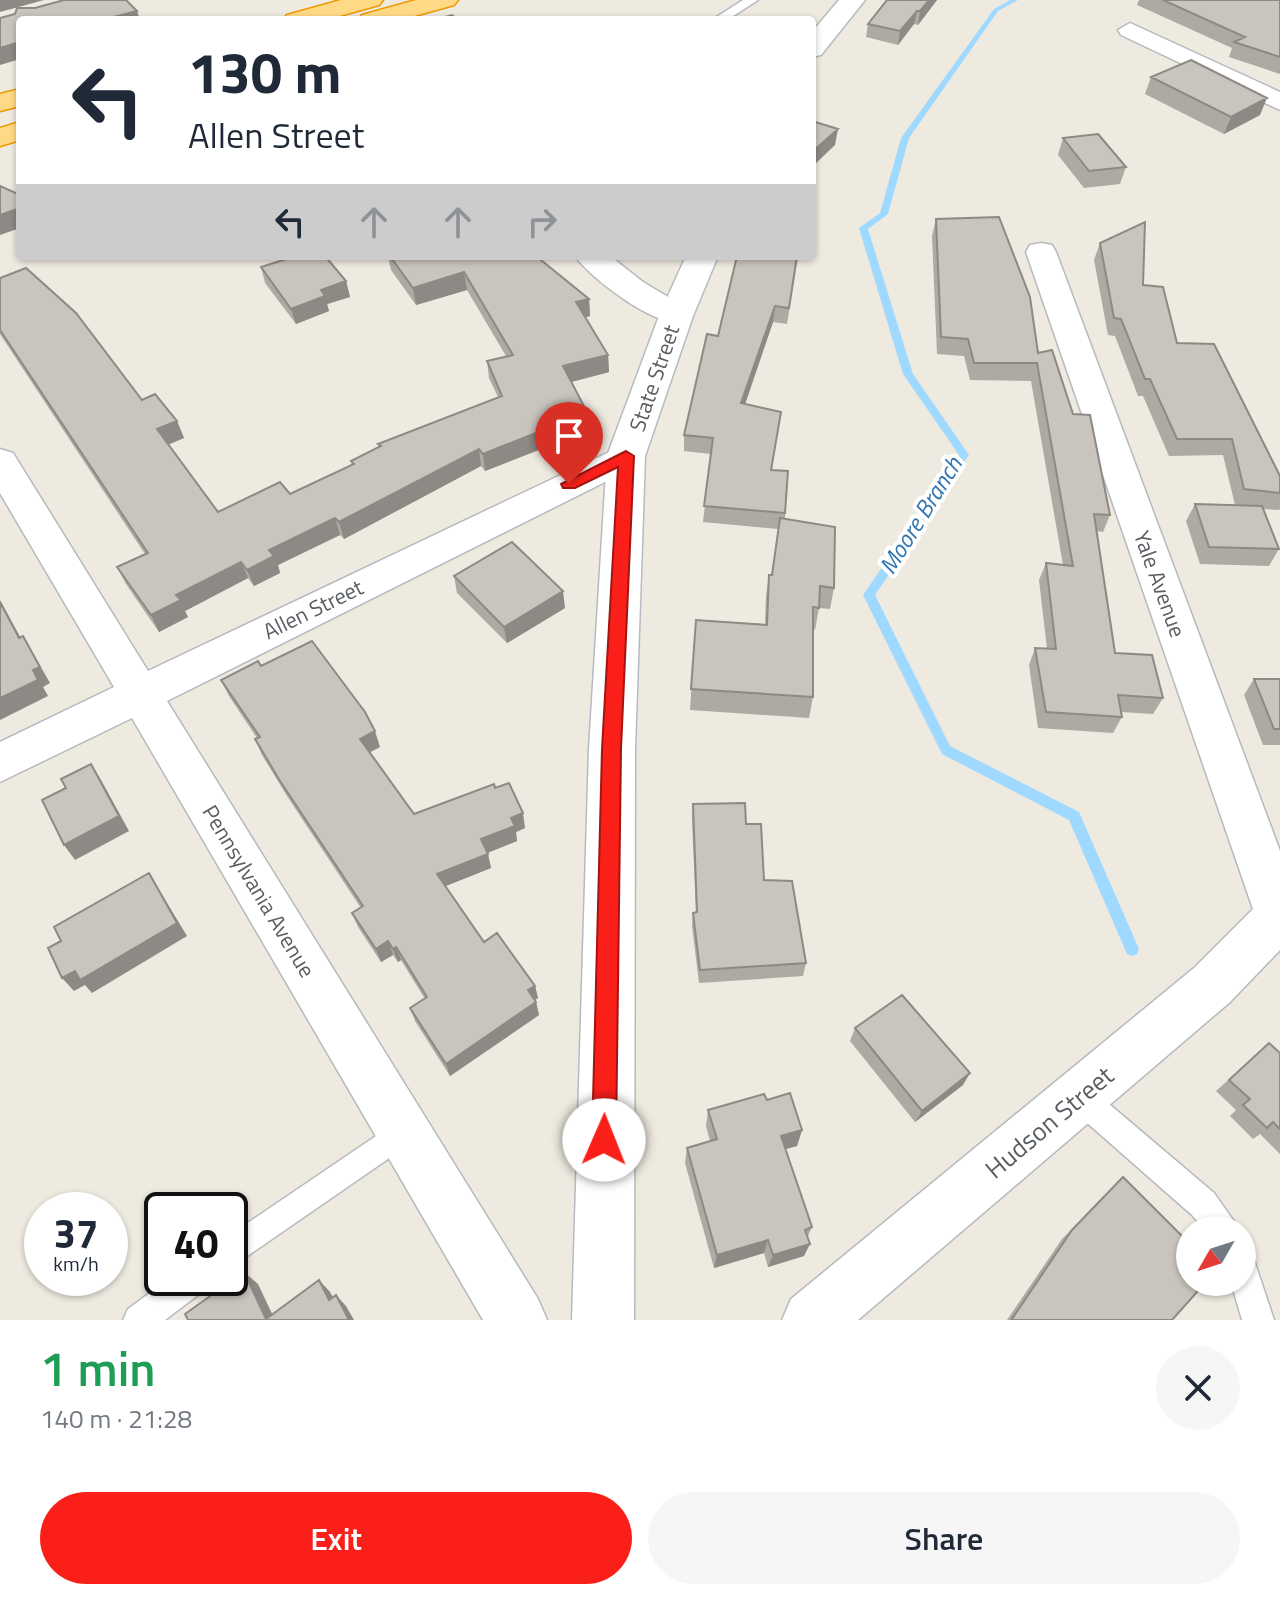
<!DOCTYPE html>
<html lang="en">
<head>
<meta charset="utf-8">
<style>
  :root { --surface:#fff; --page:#f6f6f7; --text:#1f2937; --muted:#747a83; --accent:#fa2019 }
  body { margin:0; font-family:"Titillium Web",sans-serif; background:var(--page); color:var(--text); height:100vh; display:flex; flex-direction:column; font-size:30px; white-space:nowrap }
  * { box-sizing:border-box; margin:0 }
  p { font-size:26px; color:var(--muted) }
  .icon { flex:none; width:44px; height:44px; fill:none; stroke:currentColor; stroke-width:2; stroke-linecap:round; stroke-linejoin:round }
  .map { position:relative; height:1320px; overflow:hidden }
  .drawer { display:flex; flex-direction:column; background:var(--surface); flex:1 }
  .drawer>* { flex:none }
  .top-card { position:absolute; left:16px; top:16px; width:800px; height:244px; border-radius:8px; box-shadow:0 2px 6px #0004; background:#fff; color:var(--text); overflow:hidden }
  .needle { width:52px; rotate:231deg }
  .tools { position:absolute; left:1176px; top:1216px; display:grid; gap:16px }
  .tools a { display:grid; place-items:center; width:80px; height:80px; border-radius:50%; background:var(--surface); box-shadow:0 2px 6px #0004; font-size:40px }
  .speed { position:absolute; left:24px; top:1192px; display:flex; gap:16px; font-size:40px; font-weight:700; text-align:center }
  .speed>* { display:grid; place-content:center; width:104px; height:104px; border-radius:50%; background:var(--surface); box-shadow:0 2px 6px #0004; line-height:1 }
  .speed small { font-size:20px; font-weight:400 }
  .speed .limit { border:4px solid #111; border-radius:12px; background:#fff; color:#111 }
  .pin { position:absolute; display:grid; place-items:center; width:68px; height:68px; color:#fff; margin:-82px -34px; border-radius:50% 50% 50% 0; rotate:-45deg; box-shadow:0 0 8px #0007 }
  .pin .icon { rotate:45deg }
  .me { position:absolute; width:88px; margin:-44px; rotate:1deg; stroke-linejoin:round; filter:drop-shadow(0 0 6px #0008) }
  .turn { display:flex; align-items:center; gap:28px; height:168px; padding:0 40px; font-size:36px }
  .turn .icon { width:104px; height:104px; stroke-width:2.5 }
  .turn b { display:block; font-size:56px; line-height:68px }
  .lanes { display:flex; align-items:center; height:76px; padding:0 40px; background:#0003; justify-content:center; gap:40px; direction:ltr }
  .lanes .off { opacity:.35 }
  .round { display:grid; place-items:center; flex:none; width:84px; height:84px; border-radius:42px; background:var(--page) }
  .summary { display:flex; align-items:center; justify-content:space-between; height:136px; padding:0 40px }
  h1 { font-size:48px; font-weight:600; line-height:60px; color:#1e9e55 }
  .cta { display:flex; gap:16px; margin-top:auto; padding:16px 40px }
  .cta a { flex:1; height:92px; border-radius:48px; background:var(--accent); color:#fff; font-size:32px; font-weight:600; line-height:92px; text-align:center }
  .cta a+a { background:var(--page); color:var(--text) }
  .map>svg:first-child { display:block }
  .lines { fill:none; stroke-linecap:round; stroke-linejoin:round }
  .stream { fill:#9fd9ff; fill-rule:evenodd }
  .lane-casing { stroke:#b6b9be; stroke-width:3 }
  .street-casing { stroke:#b6b9be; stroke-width:3 }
  .secondary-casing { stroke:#b6bbc1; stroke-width:3 }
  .highway-casing { stroke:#ee9800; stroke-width:3 }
  .lane { fill:#fff; fill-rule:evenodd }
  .street { fill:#fff; fill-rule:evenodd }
  .secondary { fill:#fff; fill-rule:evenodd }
  .highway { fill:#ffda86; fill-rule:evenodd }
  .wall { fill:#ada9a3 }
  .shaded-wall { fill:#8d8984 }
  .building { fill:#c9c4bd; stroke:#8d8984; stroke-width:2 }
  .route { fill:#fa2019; stroke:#a21510; stroke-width:2 }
  .labels { text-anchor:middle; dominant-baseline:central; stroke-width:8; stroke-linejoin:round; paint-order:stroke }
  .street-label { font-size:22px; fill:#595e63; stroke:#fff }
  .water-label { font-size:24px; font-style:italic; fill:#3075b2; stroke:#fff }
  .near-street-label { font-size:26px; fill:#595e63; stroke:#fff }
</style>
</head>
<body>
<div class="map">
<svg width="1280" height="1320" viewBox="0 0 1280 1320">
  <rect width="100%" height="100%" fill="#eeeae0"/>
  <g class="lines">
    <!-- stream -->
    <path class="stream" d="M1010 0H1018L998 11 909 138 888 214 868 229 913 374 969 455 875 595 950 746 1079 812 1139 949 1137 954 1132 956 1127 954 1069 820 942 754 863 595 959 455 903 374 859 228 880 213 901 138 994 9Z"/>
    <defs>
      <path id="lane" d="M743 0H758L727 20H712Z
        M1079 1083 1089 1087 1214 1193 1240 1230H1205L1192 1215 1069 1107 1065 1097 1069 1087Z
        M404 1117 414 1121 418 1131 414 1141 230 1268V1235Z
        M1242 1253 1253 1257 1274 1320H1242L1231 1282H1242Z
        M170 1278H210L206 1289 165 1320H123L128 1309Z"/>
      <path id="street" d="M1130 23 1280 92V110L1121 35 1118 30Z
        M1041 243 1052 245 1056 252 1280 851V950L1230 1002 858 1320H782L791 1299 1194 968 1253 909 1026 252 1030 245Z
        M575 256H610L643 282 688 309 692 316 688 323C659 330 592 280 575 256Z
        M626 444 639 447 644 456 639 465 167 701 538 1299 547 1320H483L132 718 0 782V742L114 687 0 493V449L13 453 148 671Z"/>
      <path id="secondary" d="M839 0H865L821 55 812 57V32Z
        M686 256H718L693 316 645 456 635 749 634 1320H572L589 749 607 456 659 316Z"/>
      <path id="highway" d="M341 0H383L379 5 325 20H283L287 15Z
        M416 0H458L454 5 400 20H358L362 15Z
        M20 89V106L0 111V94Z
        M20 122V140L0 146V128Z"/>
    </defs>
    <!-- lane casing -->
    <use href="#lane" class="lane-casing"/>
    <!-- street casing -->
    <use href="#street" class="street-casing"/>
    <!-- secondary casing -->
    <use href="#secondary" class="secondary-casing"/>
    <!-- highway casing -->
    <use href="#highway" class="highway-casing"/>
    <!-- lane -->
    <use href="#lane" class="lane"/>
    <!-- street -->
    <use href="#street" class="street"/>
    <!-- secondary -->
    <use href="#secondary" class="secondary"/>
    <!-- highway -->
    <use href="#highway" class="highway"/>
  </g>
  <!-- wall -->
  <path class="wall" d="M887 0H937L918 25 914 24 898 45 866 37 868 24Z
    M1139 0H1280V74L1229 57 1232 48 1137 5Z
    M1151 77 1260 115 1224 134 1145 94Z
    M1063 138 1126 167 1120 184 1084 188 1058 155Z
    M936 219 1038 353 1073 414 1110 515 1103 532 1097 531 1115 653 1163 698 1153 714 1121 712 1122 717 1113 733 1038 728 1029 665 1035 648 1047 649 1039 580 1046 563 1063 565 1031 381 970 380 964 356 937 354 932 236Z
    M1100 243 1143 285 1177 343 1280 476V509L1279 510 1263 509 1279 549 1269 566 1200 564 1186 521 1195 504 1235 505 1223 455 1169 456 1143 396H1138L1115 336 1108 335 1094 260Z
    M388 256H536L589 299 590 316 585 317 608 355 609 372 571 382 588 429 569 434V438L485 471 481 466 344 539 340 535 278 565 280 573 254 586 248 578 185 611 188 617 159 632 126 584 117 567 145 554 0 334V278L142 400 177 421 184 438 168 445 218 512 290 494 352 465 351 461 379 447 378 444 498 397 489 378 487 361 506 356 467 290 416 305 391 270Z
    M737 256H798L787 324 773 322 745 404 781 412 772 470 788 471 785 519 834 588 830 609 819 608 815 630 813 629V697L809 718 690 710 696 620 765 624 766 596 769 575H772L778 529 703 522 711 454 684 451V435L718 336Z
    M261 267 346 281 350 297 327 304 329 311 296 324 265 283Z
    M454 576 565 608 507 643 457 593Z
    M261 666 380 747 369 752 414 814 495 788 525 828 516 832 517 841 487 853 491 868 445 886 484 942 535 986 538 998 535 1000 536 1002 539 1015 450 1076 415 1021 410 1008 425 999 401 960 398 962 393 955 381 962 358 927 352 913 361 908 287 796 262 755 255 739 257 738 229 696 221 680Z
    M1254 679H1280V745H1263L1244 695Z
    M693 804 746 824 764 880 806 963 803 976 699 983 692 926 693 913H696L692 819Z
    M855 1028 963 1085 915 1122 850 1041Z
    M1269 1043 1280 1053V1154L1260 1134 1253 1139 1230 1116 1236 1110 1216 1091Z
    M767 1100 802 1130 797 1146 785 1149 812 1227 808 1236 804 1256 768 1267 764 1253 714 1268 685 1163 687 1148 710 1141 706 1126 708 1110Z
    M1123 1177 1172 1320H1007L1062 1239Z"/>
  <!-- shaded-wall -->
  <path class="shaded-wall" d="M0 0H44L0 12Z
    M929 0H937L918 25 920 11Z
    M137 11 140 20H102Z
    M917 11 914 24 898 45 900 31Z
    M20 42V59L0 65V48Z
    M1267 98 1260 115 1224 134 1231 117Z
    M838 129 835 145 812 167V152Z
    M20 208V228L0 235V215Z
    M464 272 467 290 416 305 413 288Z
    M346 281 350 297 327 304 329 311 296 324 291 309 321 290Z
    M589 299 590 316 577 320 576 302Z
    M775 306 773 322 740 419 741 403Z
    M608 355 609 372 564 384 563 366Z
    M587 412 588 429 569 434V438L485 471 483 454 566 417Z
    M177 421 184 438 164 446 157 429Z
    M479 449 481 466 344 539 339 522Z
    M335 518 340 535 278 565 280 573 254 586 247 570 269 550Z
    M241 562 248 578 185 611 188 617 159 632 151 615 176 595Z
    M563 591 565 608 507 643 504 627Z
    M0 600 30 655 19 638 0 602Z
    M23 636 50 683 43 687 48 696 0 720V698L33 670Z
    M375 731 380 747 365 755 360 739Z
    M91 764 101 780 129 831 75 860 64 845Z
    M523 813 525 828 516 832 517 841 485 854 481 839 511 818Z
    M488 854 491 868 441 888 437 874Z
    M149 873 187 936 92 993 85 985 74 991 62 978Z
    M388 941 393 955 381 962 376 949Z
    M396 947 401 960 398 962 393 949Z
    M535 986 538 998 530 1003 528 990Z
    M536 1002 539 1015 450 1076 446 1064Z
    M970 1073 963 1085 915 1122 922 1111Z
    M802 1130 797 1146 776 1152 781 1136Z
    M768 1240 764 1253 714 1268 717 1255Z
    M810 1244 804 1256 768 1267 773 1255Z
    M244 1272 258 1284 275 1320 266 1319Z
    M319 1280 330 1292 340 1310 329 1300Z
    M336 1295 346 1306 354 1320H349Z"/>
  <!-- building -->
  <path class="building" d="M64 0H126L137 11 102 20H20V42L0 48V18L15 14 17 8H35Z
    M887 0H929L920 11H917L900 31 868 24Z
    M1163 0H1280V57L1234 42 1245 37Z
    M452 15 458 20H434Z
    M1191 60 1267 98 1231 117 1151 77Z
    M812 121 838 129 812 152Z
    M1098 134 1126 167 1089 171 1063 138Z
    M0 186 20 195V208L0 215Z
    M999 217 1030 297 1038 353 1052 350 1073 414 1090 415 1110 515 1094 514 1115 653 1152 655 1163 698 1118 695 1122 717 1046 712 1035 648 1056 649 1046 563 1073 566 1037 363H974L968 339 941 337 936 219Z
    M1145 222 1143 285 1163 287 1177 343 1214 344 1280 476V493L1244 489 1232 439H1177L1150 379H1145L1121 319 1114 318 1100 243Z
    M296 256H325L346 281 321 290 325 296 291 309 261 267Z
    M390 256H536L589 299 576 302 608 355 563 366 587 412 566 417 568 420 483 454 479 449 339 522 335 518 269 550 274 556 247 570 241 562 176 595 181 600 151 615 117 567 148 553 0 330V278L26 268 76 313 142 400 155 394 177 421 157 429 218 512 280 482 290 494 354 464 351 461 381 446 378 444 502 396 487 361 513 355 464 272 413 288Z
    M737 256H797L789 308 775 306 741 403 781 412 771 470 788 471 785 513 704 506 713 438 684 435 707 334 718 336Z
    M1195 504 1262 506 1279 549 1209 547Z
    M780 518 835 527 834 588 820 586 819 608 813 607V697L691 689 696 620 767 625 769 575H772Z
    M512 542 563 591 504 627 454 576Z
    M0 602 19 638 23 636 40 667 33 670 38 680 0 698Z
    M312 641 365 712 375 731 360 739 414 814 494 784 495 788 509 783 523 813 511 818 515 826 481 839 488 854 437 874 484 942 497 933 535 986 528 990 536 1002 446 1064 410 1008 427 997 396 947 393 949 388 941 376 949 352 913 363 906 280 781 255 739 260 737 221 680 258 661 261 666Z
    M1254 679H1280V729H1274Z
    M91 764 119 816 64 845 42 800 66 788 61 779Z
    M745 803 746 824H761L764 880 792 881 806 963 700 970 693 913 697 912 693 804Z
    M149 873 177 923 80 980 75 971 62 978 48 948 61 941 54 927Z
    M902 995 970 1073 922 1111 855 1028Z
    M1269 1043 1280 1053V1129L1273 1122 1267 1128 1243 1105 1250 1099 1229 1080Z
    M790 1093 802 1130 781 1136 812 1227 805 1230 810 1244 773 1255 768 1240 717 1255 687 1148 717 1139 708 1110 764 1094 767 1100Z
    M1123 1177 1190 1244V1282H1206L1172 1320H1013L1012 1319 1072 1230Z
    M244 1272 266 1319 319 1280 329 1300 336 1295 349 1320H188L185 1314Z"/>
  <!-- route -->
  <path class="route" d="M626 451 634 456 621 749 616 1140 612 1149 604 1152 596 1149 592 1140 602 749 618 467 575 488H563L561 484Z"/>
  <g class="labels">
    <!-- street labels -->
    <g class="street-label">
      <text transform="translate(654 378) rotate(-71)">State Street</text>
      <text transform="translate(1160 584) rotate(70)">Yale Avenue</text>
      <text transform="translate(313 609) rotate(-26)">Allen Street</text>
      <text transform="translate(259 891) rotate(59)">Pennsylvania Avenue</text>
    </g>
    <!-- water labels -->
    <g class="water-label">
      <text transform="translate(920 515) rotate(-58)">Moore Branch</text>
    </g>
    <!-- near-street labels -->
    <g class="near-street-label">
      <text transform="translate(1049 1122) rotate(-40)">Hudson Street</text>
    </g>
  </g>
</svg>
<div class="tools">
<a><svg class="needle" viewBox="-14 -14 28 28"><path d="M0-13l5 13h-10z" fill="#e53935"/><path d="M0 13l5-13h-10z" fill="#747a83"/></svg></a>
</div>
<div class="speed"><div>37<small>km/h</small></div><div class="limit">40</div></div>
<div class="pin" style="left:569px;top:484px;background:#d93025"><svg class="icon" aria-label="arrive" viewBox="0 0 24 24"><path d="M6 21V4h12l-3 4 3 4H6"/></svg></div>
<svg class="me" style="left:604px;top:1140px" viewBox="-20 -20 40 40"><circle r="19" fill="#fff"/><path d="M0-13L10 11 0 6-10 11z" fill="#fa2019"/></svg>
<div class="top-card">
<div class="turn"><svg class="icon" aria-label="left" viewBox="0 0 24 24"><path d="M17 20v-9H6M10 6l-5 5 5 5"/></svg><div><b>130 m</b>Allen Street</div></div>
<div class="lanes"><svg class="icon" aria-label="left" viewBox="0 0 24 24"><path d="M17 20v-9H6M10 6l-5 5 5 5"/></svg><svg class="icon off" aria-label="ahead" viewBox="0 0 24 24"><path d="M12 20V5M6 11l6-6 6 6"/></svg><svg class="icon off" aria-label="ahead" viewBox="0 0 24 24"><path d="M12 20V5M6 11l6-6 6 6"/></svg><svg class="icon off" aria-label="right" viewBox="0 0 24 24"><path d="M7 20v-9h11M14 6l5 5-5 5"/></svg></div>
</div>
</div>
<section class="drawer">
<div class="summary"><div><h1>1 min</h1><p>140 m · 21:28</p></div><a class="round"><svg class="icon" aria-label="close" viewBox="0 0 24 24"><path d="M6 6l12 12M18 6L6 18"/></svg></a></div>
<div class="cta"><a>Exit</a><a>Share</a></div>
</section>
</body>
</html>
